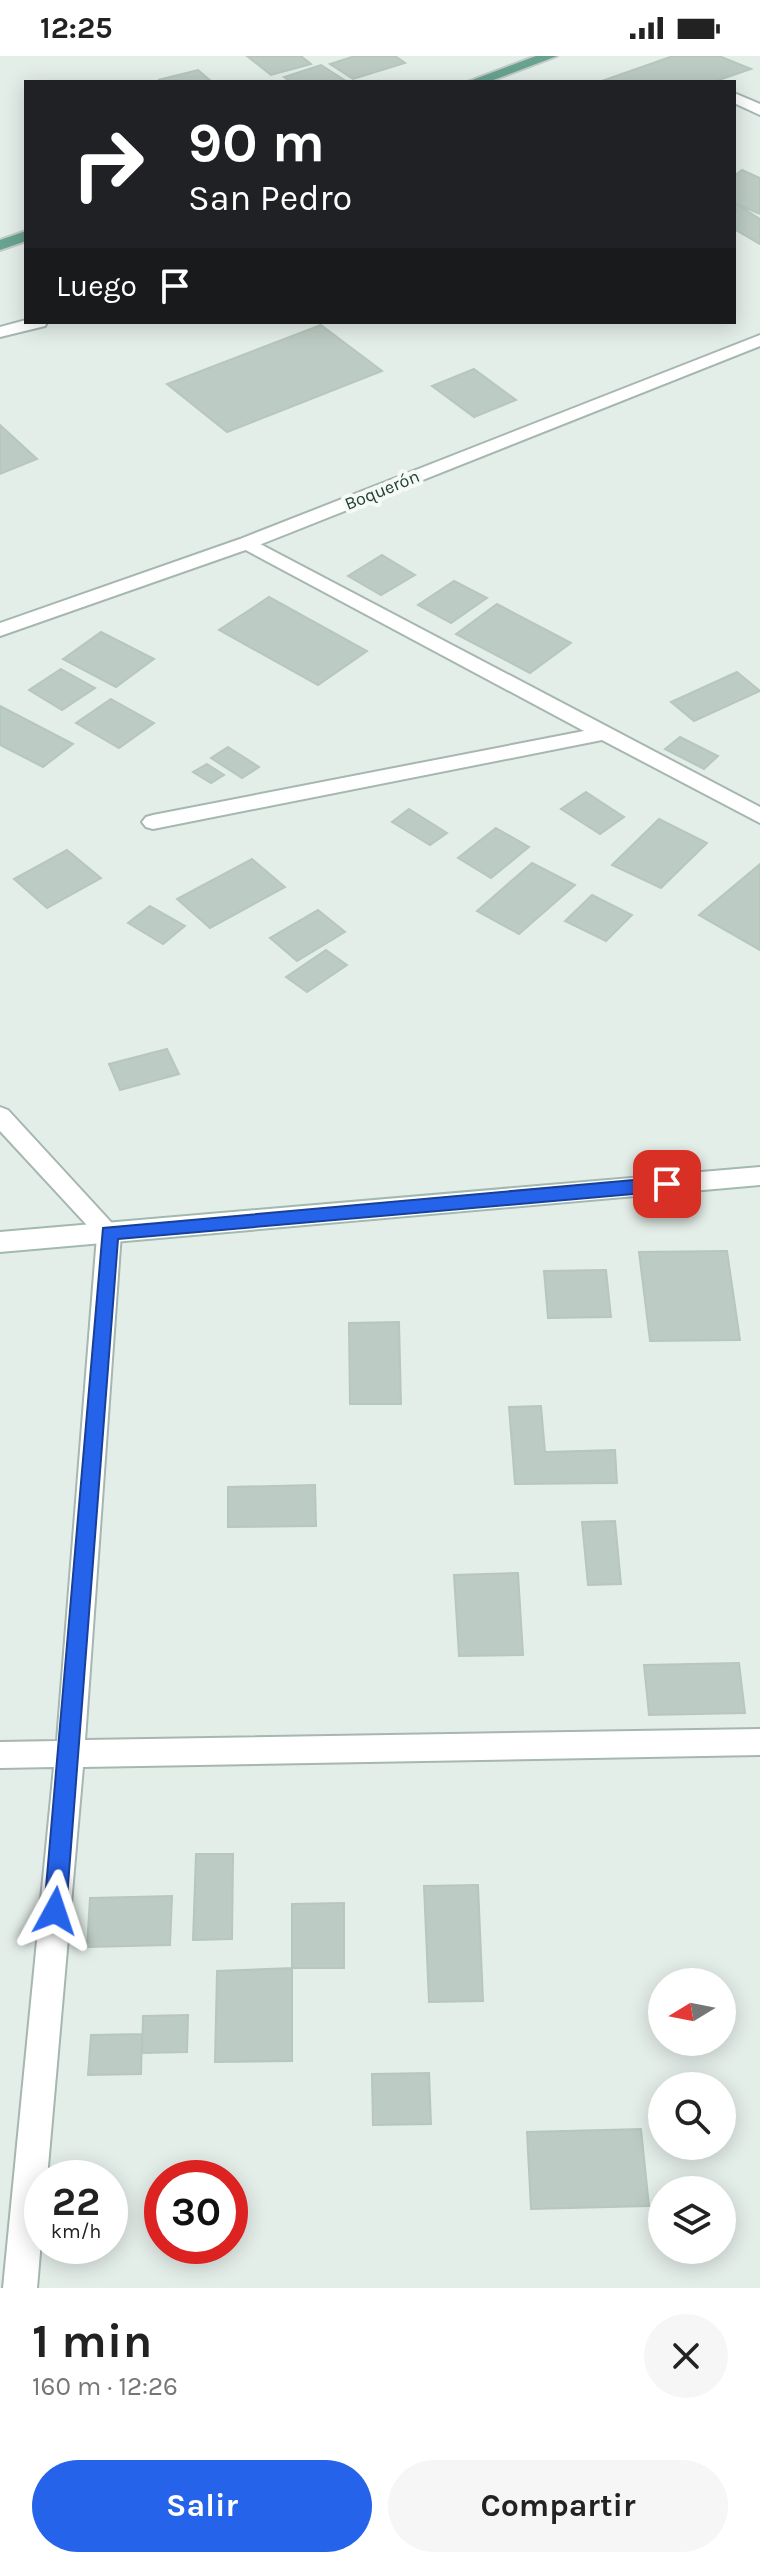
<!DOCTYPE html>
<html lang="es">
<head>
<meta charset="utf-8">
<style>
  :root { --surface:#fff; --page:#f6f6f6; --text:#222; --muted:#767676; --accent:#2563eb }
  body { margin:0; font-family:Karla,sans-serif; background:var(--page); color:var(--text); height:100vh; display:flex; flex-direction:column; font-size:30px; white-space:nowrap }
  * { box-sizing:border-box; margin:0 }
  p { font-size:26px; color:var(--muted) }
  .icon { flex:none; width:44px; height:44px; fill:none; stroke:currentColor; stroke-width:2; stroke-linecap:round; stroke-linejoin:round }
  .map { position:relative; height:2232px; overflow:hidden }
  .side { display:flex; flex-direction:column; background:var(--surface); flex:1 }
  .side>* { flex:none }
  .hud { position:absolute; left:24px; top:24px; width:712px; height:244px; border-radius:0px; box-shadow:0 4px 20px #0003; background:#202124; color:#fff; overflow:hidden }
  .needle { width:52px; rotate:260deg }
  .controls { position:absolute; left:648px; top:1912px; display:grid; gap:16px }
  .controls a { display:grid; place-items:center; width:88px; height:88px; border-radius:50%; background:var(--surface); box-shadow:0 4px 20px #0003; font-size:40px }
  .speed { position:absolute; left:24px; top:2104px; display:flex; gap:16px; font-size:40px; font-weight:700; text-align:center }
  .speed>* { display:grid; place-content:center; width:104px; height:104px; border-radius:50%; background:var(--surface); box-shadow:0 4px 20px #0003; line-height:1 }
  .speed small { font-size:20px; font-weight:400 }
  .speed .limit { border:12px solid #d22; background:#fff; color:#111 }
  .pin { position:absolute; display:grid; place-items:center; width:68px; height:68px; color:#fff; margin:-34px; border-radius:16px; box-shadow:0 4px 12px #0006 }
  .me { position:absolute; width:88px; margin:-44px; rotate:5deg; stroke-linejoin:round; filter:drop-shadow(0 0 6px #0008) }
  .turn { display:flex; align-items:center; gap:28px; height:168px; padding:0 32px; font-size:36px }
  .turn .icon { width:104px; height:104px; stroke-width:2.5 }
  .turn b { display:block; font-size:56px; line-height:68px }
  .then { display:flex; align-items:center; height:76px; padding:0 32px; background:#0003; gap:16px; font-size:30px }
  .round { display:grid; place-items:center; flex:none; width:84px; height:84px; border-radius:42px; background:var(--page) }
  .overview { display:flex; align-items:center; justify-content:space-between; height:136px; padding:0 32px }
  h1 { font-size:48px; font-weight:700; line-height:60px }
  .action { display:flex; gap:16px; margin-top:auto; padding:16px 32px }
  .action a { flex:1; height:92px; border-radius:48px; background:var(--accent); color:#fff; font-size:32px; font-weight:700; line-height:92px; text-align:center }
  .action a+a { background:var(--page); color:var(--text) }
  .status { display:flex; justify-content:space-between; align-items:center; height:56px; padding:0 40px; background:var(--surface); direction:ltr }
  .status svg { height:22px; fill:currentColor }
  .map>svg:first-child { display:block }
  .building { fill:#bccbc4; stroke:#b6c7bf; stroke-width:2 }
  .lines { fill:none; stroke-linecap:round; stroke-linejoin:round }
  .service-casing { stroke:#a6b6b0; stroke-width:4 }
  .minor-casing { stroke:#a6b6b0; stroke-width:4 }
  .tertiary-casing { stroke:#a6b6b0; stroke-width:4 }
  .secondary-casing { stroke:#a2b9b0; stroke-width:4 }
  .primary-casing { stroke:#c1cac7; stroke-width:4 }
  .service { fill:#fff; fill-rule:evenodd }
  .minor { fill:#fff; fill-rule:evenodd }
  .tertiary { fill:#fff; fill-rule:evenodd }
  .secondary { fill:#fff; fill-rule:evenodd }
  .primary { fill:#68a390; fill-rule:evenodd }
  .route { fill:#2563eb; stroke:#184099; stroke-width:2 }
  .labels { text-anchor:middle; dominant-baseline:central; stroke-width:8; stroke-linejoin:round; paint-order:stroke }
  .far-street-label { font-size:18px; fill:#234036; stroke:#f5faf7 }
</style>
</head>
<body>
<div class="status"><b>12:25</b><svg viewBox="0 0 49 12"><path d="M0 12V9h3v3zM5 12V6h3v6zM10 12V3h3v9zM15 12V0h3v12zM26 1h20v11H26zM47 4h2v5h-2z"/></svg></div>
<div class="map">
<svg width="760" height="2232" viewBox="0 0 760 2232">
  <rect width="100%" height="100%" fill="#e4eee9"/>
  <!-- building -->
  <path class="building" d="M247 0H301L311 8 271 19Z
    M355 0H395L405 7 353 23 330 8Z
    M673 0H719L751 13 713 26H599Z
    M321 9 346 25 291 26 284 21Z
    M198 14 212 26 158 24Z
    M742 114 760 122V158L734 147V120Z
    M736 148 760 163V188L734 173Z
    M321 269 382 315 227 376 167 328Z
    M474 313 516 344 474 361 432 330Z
    M0 369 37 403 0 418Z
    M382 499 415 519 381 539 348 520Z
    M454 525 487 542 451 567 418 549Z
    M269 541 367 595 318 629 219 574Z
    M497 548 571 587 530 617 456 578Z
    M101 576 154 603 116 631 63 603Z
    M61 613 95 632 62 654 29 634Z
    M737 616 760 635 694 665 671 646Z
    M111 643 154 667 119 692 76 667Z
    M0 650 73 688 43 711 0 689Z
    M680 681 718 700 704 713 665 693Z
    M228 691 259 711 242 722 211 702Z
    M207 708 224 719 211 727 193 716Z
    M586 736 624 761 600 778 561 753Z
    M409 753 447 777 430 789 392 766Z
    M659 763 707 787 661 832 612 809Z
    M496 772 529 791 491 822 458 802Z
    M67 794 101 822 47 852 14 823Z
    M252 803 285 831 210 872 177 843Z
    M532 807 575 829 519 878 477 855Z
    M760 808V894L699 859Z
    M592 839 632 859 606 885 565 865Z
    M150 850 185 870 163 888 128 867Z
    M318 854 345 876 297 905 270 882Z
    M326 894 347 909 307 936 286 921Z
    M167 993 179 1018 120 1034 109 1008Z
    M727 1195 740 1284 650 1285 639 1196Z
    M606 1214 611 1261 548 1262 544 1215Z
    M399 1266 401 1348H350L349 1267Z
    M541 1350 545 1396 615 1394 617 1427 515 1428 509 1351Z
    M315 1429 316 1470 228 1471V1431Z
    M615 1465 621 1528 588 1529 582 1466Z
    M518 1517 523 1599 459 1600 454 1519Z
    M739 1607 745 1657 649 1659 644 1609Z
    M196 1798H233L232 1883 193 1884Z
    M478 1829 483 1945 429 1946 424 1830Z
    M172 1840 170 1889 87 1891 90 1842Z
    M344 1847V1912H292V1848Z
    M292 1912V2005L215 2006 217 1915Z
    M188 1959 187 1996 142 1997 143 1960Z
    M142 1978 141 2018 88 2019 91 1979Z
    M429 2017 431 2068 373 2069 372 2018Z
    M641 2073 649 2150 531 2153 527 2076Z"/>
  <g class="lines">
    <defs>
      <path id="service" d="M734 37 760 48V59L734 47Z
        M26 264 47 266 45 270 0 281V271Z"/>
      <path id="minor" d="M247 481 760 751V767L602 684 153 773 146 771 142 766 146 761 153 759 584 675 240 491 238 487Z
        M0 1051 8 1054 121 1177 85 1684 760 1673V1699L83 1711 47 2122H42V2173L37 2232H3L54 1711 0 1712V1686L57 1685 97 1180 0 1075Z"/>
      <path id="tertiary" d="M760 279V290L254 491 0 580V567L240 483Z"/>
      <path id="secondary" d="M760 1111V1129L0 1196V1176Z"/>
      <path id="primary" d="M536 0H557L488 26H467Z
        M26 175V185L0 194V184Z"/>
    </defs>
    <!-- service casing -->
    <use href="#service" class="service-casing"/>
    <!-- minor casing -->
    <use href="#minor" class="minor-casing"/>
    <!-- tertiary casing -->
    <use href="#tertiary" class="tertiary-casing"/>
    <!-- secondary casing -->
    <use href="#secondary" class="secondary-casing"/>
    <!-- primary casing -->
    <use href="#primary" class="primary-casing"/>
    <!-- service -->
    <use href="#service" class="service"/>
    <!-- minor -->
    <use href="#minor" class="minor"/>
    <!-- tertiary -->
    <use href="#tertiary" class="tertiary"/>
    <!-- secondary -->
    <use href="#secondary" class="secondary"/>
    <!-- primary -->
    <use href="#primary" class="primary"/>
  </g>
  <!-- route -->
  <path class="route" d="M667 1121 676 1128 667 1135 118 1183 66 1855 63 1863 55 1866 47 1863 44 1855 103 1172Z"/>
  <g class="labels">
    <!-- far-street labels -->
    <g class="far-street-label">
      <text transform="translate(382 434) rotate(-22)">Boquerón</text>
    </g>
  </g>
</svg>
<div class="controls">
<a><svg class="needle" viewBox="-14 -14 28 28"><path d="M0-13l5 13h-10z" fill="#e53935"/><path d="M0 13l5-13h-10z" fill="#767676"/></svg></a>
<a><svg class="icon" aria-label="search" viewBox="0 0 24 24"><circle cx="10" cy="10" r="6"/><path d="M15 15l6 6"/></svg></a>
<a><svg class="icon" aria-label="layers" viewBox="0 0 24 24"><path d="M12 4l9 5-9 5-9-5zM3 14l9 5 9-5"/></svg></a>
</div>
<div class="speed"><div>22<small>km/h</small></div><div class="limit">30</div></div>
<div class="pin" style="left:667px;top:1128px;background:#d93025"><svg class="icon" aria-label="arrive" viewBox="0 0 24 24"><path d="M6 21V4h12l-3 4 3 4H6"/></svg></div>
<svg class="me" style="left:55px;top:1855px" viewBox="-20 -20 40 40"><path d="M0-17L14 15 0 8-14 15z" fill="#2563eb" stroke="#fff" stroke-width="4"/></svg>
<div class="hud">
<div class="turn"><svg class="icon" aria-label="right" viewBox="0 0 24 24"><path d="M7 20v-9h11M14 6l5 5-5 5"/></svg><div><b>90 m</b>San Pedro</div></div>
<div class="then">Luego<svg class="icon" aria-label="arrive" viewBox="0 0 24 24"><path d="M6 21V4h12l-3 4 3 4H6"/></svg></div>
</div>
</div>
<section class="side">
<div class="overview"><div><h1>1 min</h1><p>160 m · 12:26</p></div><a class="round"><svg class="icon" aria-label="close" viewBox="0 0 24 24"><path d="M6 6l12 12M18 6L6 18"/></svg></a></div>
<div class="action"><a>Salir</a><a>Compartir</a></div>
</section>
</body>
</html>
